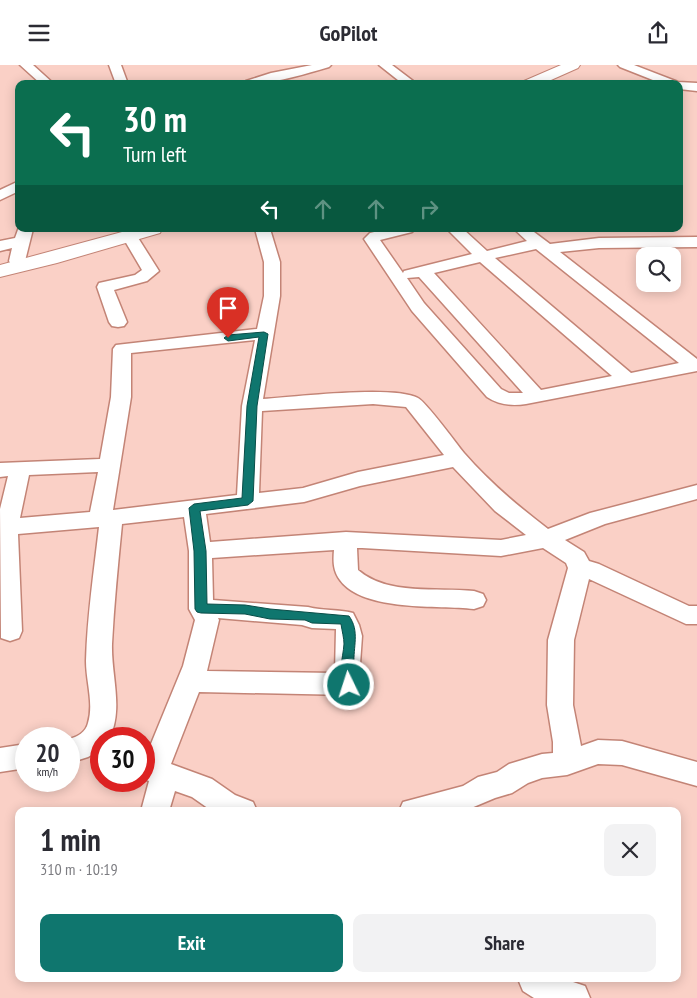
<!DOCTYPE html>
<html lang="en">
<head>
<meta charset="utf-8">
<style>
  :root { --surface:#fff; --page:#f2f2f3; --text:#2b2b33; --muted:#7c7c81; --accent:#0f766e }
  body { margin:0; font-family:"PT Sans Narrow",sans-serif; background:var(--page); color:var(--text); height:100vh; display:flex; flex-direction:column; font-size:19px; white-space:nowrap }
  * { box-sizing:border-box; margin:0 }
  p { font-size:16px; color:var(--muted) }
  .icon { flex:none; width:28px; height:28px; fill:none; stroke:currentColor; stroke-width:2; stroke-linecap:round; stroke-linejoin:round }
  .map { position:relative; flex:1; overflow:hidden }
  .drawer { position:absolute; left:15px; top:742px; width:666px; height:175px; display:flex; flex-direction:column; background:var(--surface); border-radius:10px; box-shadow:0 2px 12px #0003 }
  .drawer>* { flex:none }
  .guide { position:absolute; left:15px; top:15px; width:668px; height:152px; border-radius:10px; box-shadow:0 2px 12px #0003; background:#0b6e4f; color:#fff; overflow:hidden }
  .buttons { position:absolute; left:636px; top:182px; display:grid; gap:10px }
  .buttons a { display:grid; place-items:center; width:45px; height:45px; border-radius:10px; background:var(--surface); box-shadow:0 2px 12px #0003; font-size:25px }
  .speed { position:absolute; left:15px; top:662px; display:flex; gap:10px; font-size:25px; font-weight:700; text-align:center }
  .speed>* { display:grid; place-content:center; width:65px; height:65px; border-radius:50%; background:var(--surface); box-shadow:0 2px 12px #0003; line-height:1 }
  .speed small { font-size:12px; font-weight:400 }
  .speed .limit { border:8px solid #d22; background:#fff; color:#111 }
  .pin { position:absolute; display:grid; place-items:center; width:42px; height:42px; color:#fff; margin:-51px -21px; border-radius:50% 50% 50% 0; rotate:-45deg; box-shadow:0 0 5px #0007 }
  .pin .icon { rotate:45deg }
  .me { position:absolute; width:55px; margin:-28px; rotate:356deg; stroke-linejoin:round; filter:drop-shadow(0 0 4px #0008) }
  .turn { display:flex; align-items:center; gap:18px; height:105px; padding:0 25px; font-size:22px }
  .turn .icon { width:65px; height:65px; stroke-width:2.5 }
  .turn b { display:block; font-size:35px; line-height:42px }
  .lanes { display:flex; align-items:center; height:48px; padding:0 25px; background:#0003; justify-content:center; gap:25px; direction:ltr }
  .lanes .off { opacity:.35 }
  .round { display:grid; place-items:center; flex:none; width:52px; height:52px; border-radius:10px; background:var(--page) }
  .headline { display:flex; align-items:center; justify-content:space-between; height:85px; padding:0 25px }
  h1 { font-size:30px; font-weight:600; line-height:38px }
  .primary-button { display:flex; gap:10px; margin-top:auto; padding:10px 25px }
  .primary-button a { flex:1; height:58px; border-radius:10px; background:var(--accent); color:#fff; font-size:20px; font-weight:600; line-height:58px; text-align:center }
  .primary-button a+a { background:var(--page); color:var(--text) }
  header { display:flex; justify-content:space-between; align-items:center; height:65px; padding:0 25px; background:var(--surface); font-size:22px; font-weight:600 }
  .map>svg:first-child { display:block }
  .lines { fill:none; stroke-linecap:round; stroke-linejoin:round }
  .minor-casing { stroke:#c38476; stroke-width:3 }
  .major-casing { stroke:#c38476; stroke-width:2 }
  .minor { fill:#fff; fill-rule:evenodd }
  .major { fill:#fff; fill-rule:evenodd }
  .route { fill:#0f766e; stroke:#0a4d48 }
</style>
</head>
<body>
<header><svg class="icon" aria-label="menu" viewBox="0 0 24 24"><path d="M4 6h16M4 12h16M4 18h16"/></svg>GoPilot<svg class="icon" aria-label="share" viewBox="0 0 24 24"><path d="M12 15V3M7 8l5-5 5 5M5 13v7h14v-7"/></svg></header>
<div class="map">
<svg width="697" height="933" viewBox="0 0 697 933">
  <rect width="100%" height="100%" fill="#fad0c6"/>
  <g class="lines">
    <defs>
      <path id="minor" d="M20 0H33L54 19H41Z
        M109 0H121L128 19H116Z
        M312 0H331L329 2C302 10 273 19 244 19L246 16 271 8Z
        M379 0H392L417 19H403Z
        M618 0H634L678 17 697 18V26L679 24V19H663L620 2Z
        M19 116V126L0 135V125Z
        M19 162V164H33L25 196 23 199H11L9 196 12 183 0 186V176L15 173Z
        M255 164H270L280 197V231L263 334C294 332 394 320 418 333 426 337 456 378 464 388 489 417 518 441 548 464L590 448 697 420V434L605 459 565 475 584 487 589 496 599 499 689 541H697V559H686L589 514 574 575 573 640 581 681 598 675 622 676 697 697V721L622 700 598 699 567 710 542 713 528 718 512 728 495 733 464 746H399L403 737 463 721 478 712 497 707 509 699 542 689 553 688V677L547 640 548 575 568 503 566 498 543 483 501 491 362 483H357L358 505C388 531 437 522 474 526L483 529 486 535 483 541 474 544C439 540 363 547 340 515 333 506 333 496 334 485L212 493 213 535 308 542C323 546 338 544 353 548L359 560 362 571 360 599 362 619 358 626 349 630 199 627 171 699 212 714 235 730 253 737 257 746H212L192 732 175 726 169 746H141L149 716 144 714V690L146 691 183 601 195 555 189 544V486L184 452 122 459C118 499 114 539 112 579 111 611 124 644 109 674H101L100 685 88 692 69 698V674C77 672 86 667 88 658 94 638 86 617 86 596 87 551 94 506 99 462L18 469 22 566 19 573 10 576 1 573 0 444 8 411 0 412V398L100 394 111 332 113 284 116 280 257 264 264 231V197ZM255 275 242 341 237 430 113 445 131 332V288ZM373 339 406 342 444 390 358 407 303 423 259 428 262 346ZM453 402 495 446 526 470 501 475 346 467 210 477 206 449 304 437 360 421ZM98 407 90 447 20 453 29 410ZM218 553 302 560 312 563 336 564 335 608 207 606 219 555Z
        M387 164H415L412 167 380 175 403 208 404 206 472 189 447 164H463L487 186 527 176 514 164H530L550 179 599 173 697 172V182L599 183 560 187 697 294V306L526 339C512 341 499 340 487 332L412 246 364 174 370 168ZM536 184 679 298 631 308 495 193ZM480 197 612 311 541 325 434 208ZM419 212 523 328H509L501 324 424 238 407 213Z
        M130 166 135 168 159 206 147 216 114 225 127 257 124 261 118 262 112 261 109 257 97 222 99 218 135 210 142 205 122 171 125 168Z
        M26 679V703L0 707V683Z
        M518 914H564L585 921 590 933H534L523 926Z"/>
      <path id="major" d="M561 0H580L578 3 542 19H522L524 16Z
        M133 164H162L160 168 57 198 0 212V200Z"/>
    </defs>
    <!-- minor casing -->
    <use href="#minor" class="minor-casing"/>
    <!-- major casing -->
    <use href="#major" class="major-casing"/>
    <!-- minor -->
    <use href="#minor" class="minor"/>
    <!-- major -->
    <use href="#major" class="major"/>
  </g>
  <!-- route -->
  <path class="route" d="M264 267 268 269 257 341 253 436 248 440 200 446 206 486 207 539 245 540 270 544 349 551C360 566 353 582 354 599 354 607 358 616 354 623L349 625 344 623C337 609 343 594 344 579 344 573 342 566 341 559L312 558 305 555 270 554 245 549 201 548 197 547 195 544 194 486 189 443 194 439 242 433 247 341 259 272 228 276 224 273 228 270Z"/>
</svg>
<div class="buttons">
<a><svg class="icon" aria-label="search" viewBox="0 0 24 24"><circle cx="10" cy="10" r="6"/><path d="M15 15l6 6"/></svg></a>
</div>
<div class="speed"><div>20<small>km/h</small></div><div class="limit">30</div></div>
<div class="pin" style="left:228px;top:273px;background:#d93025"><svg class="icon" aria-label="arrive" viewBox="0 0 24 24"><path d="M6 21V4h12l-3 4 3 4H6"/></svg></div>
<svg class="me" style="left:349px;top:620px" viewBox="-20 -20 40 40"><circle r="17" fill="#0f766e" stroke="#fff" stroke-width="3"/><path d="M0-11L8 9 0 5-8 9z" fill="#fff"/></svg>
<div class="guide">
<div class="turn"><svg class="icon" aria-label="left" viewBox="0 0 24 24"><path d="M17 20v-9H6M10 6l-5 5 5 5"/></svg><div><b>30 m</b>Turn left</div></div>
<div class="lanes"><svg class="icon" aria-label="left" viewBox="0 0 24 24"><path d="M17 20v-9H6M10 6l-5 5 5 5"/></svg><svg class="icon off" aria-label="ahead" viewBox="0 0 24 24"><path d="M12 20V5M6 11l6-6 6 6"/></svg><svg class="icon off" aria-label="ahead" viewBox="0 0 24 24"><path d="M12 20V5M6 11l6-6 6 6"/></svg><svg class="icon off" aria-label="right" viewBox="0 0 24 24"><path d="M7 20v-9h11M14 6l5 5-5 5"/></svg></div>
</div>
<section class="drawer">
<div class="headline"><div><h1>1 min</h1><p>310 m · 10:19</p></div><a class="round"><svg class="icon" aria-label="close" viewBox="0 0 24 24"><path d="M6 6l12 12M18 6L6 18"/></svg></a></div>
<div class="primary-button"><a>Exit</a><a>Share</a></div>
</section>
</div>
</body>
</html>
